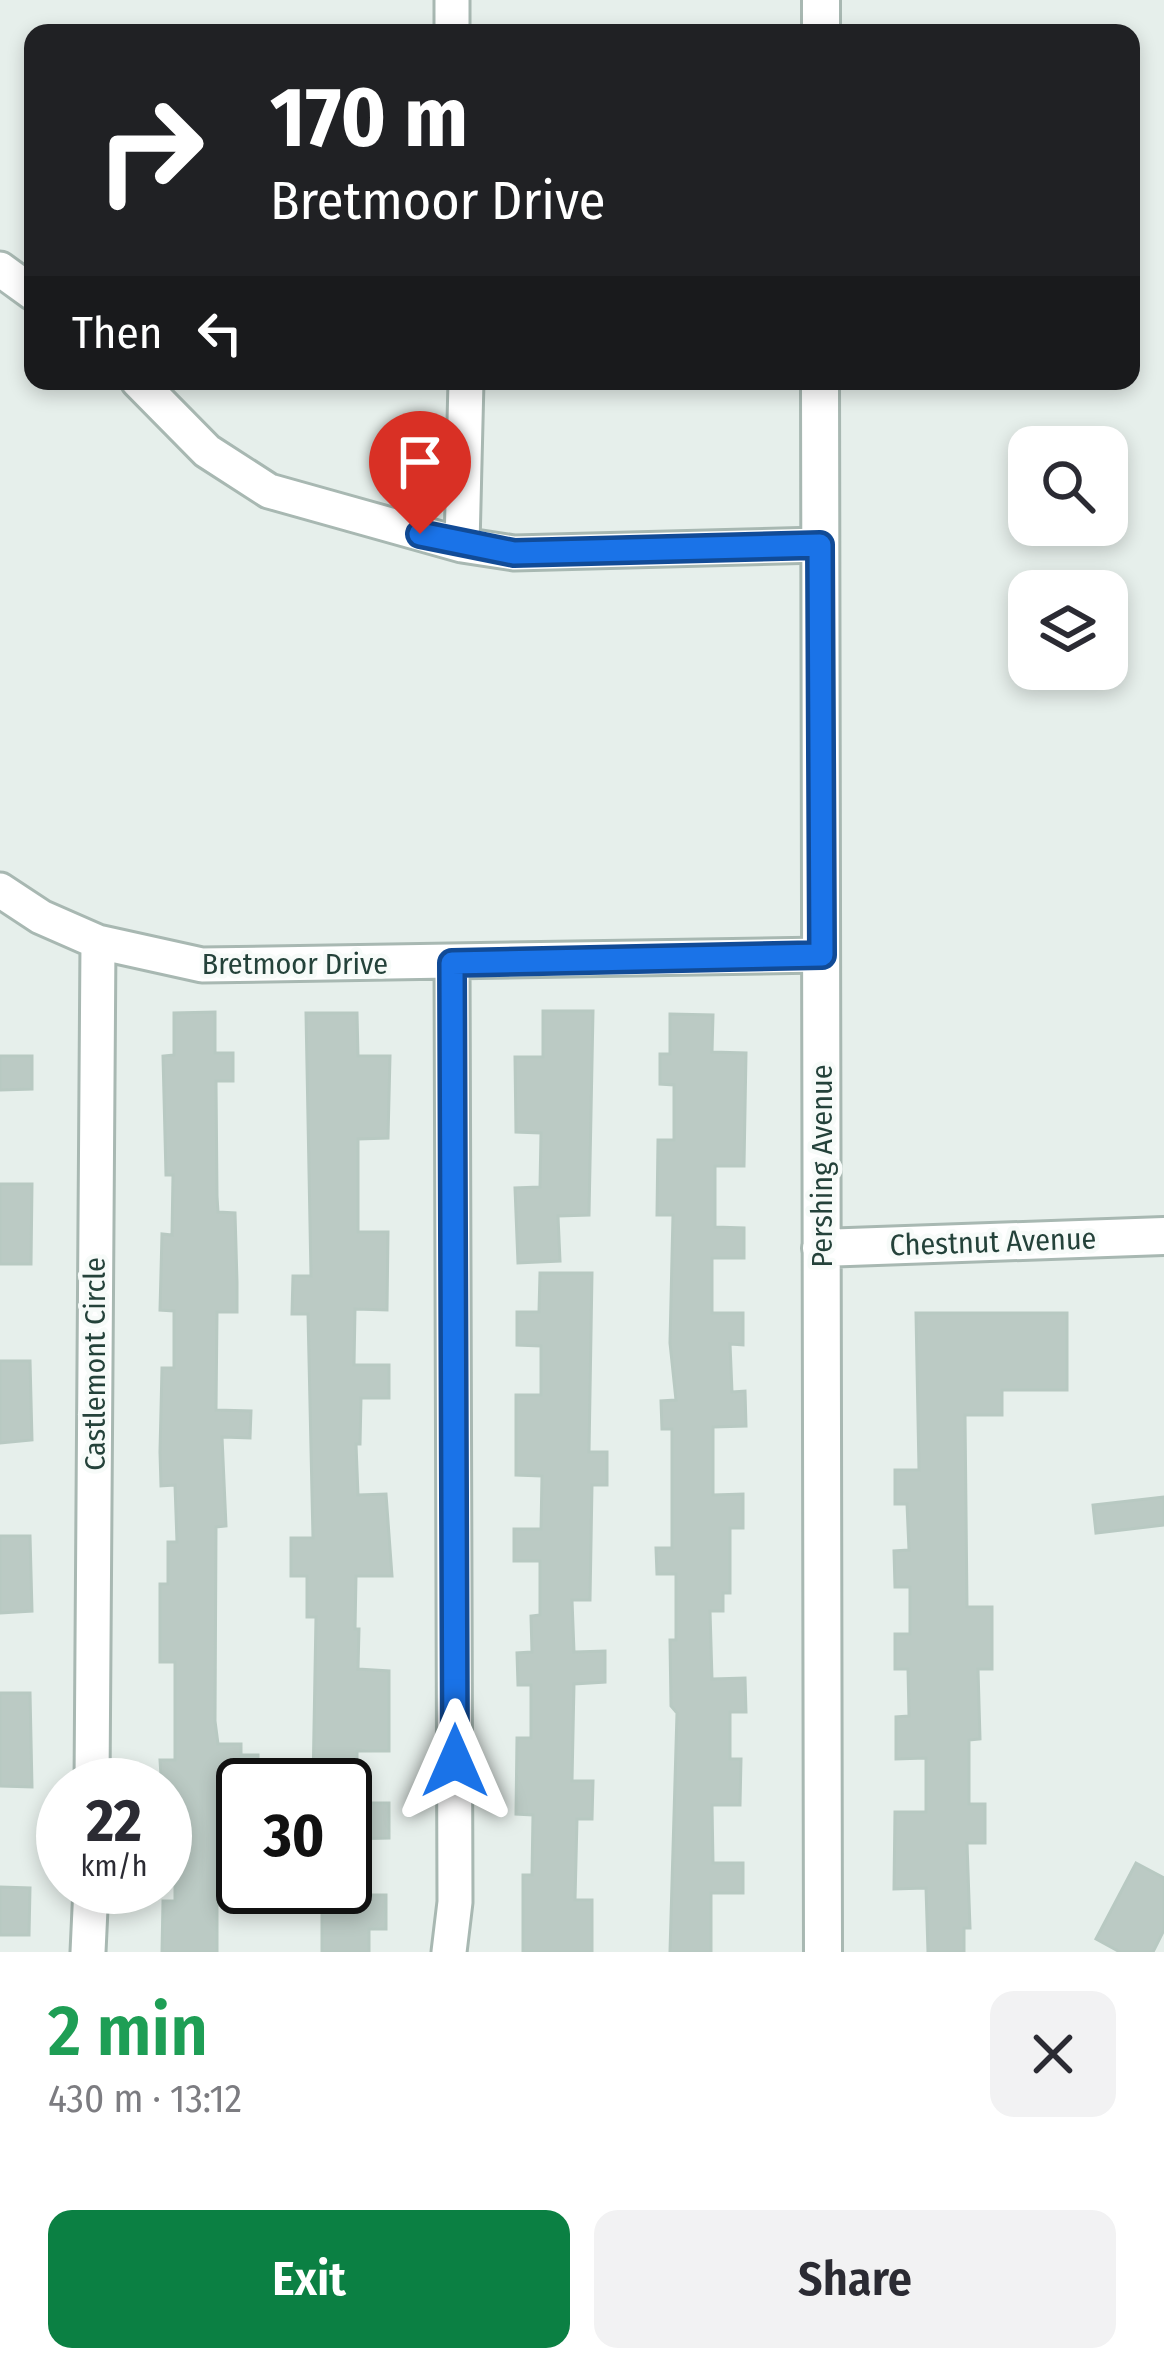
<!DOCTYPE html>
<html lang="en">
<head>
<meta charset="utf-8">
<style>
  :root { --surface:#fff; --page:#f2f2f3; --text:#2b2b33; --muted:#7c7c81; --accent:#0b8043 }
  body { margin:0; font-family:"Fira Sans Condensed",sans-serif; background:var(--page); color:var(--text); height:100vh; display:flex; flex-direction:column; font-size:45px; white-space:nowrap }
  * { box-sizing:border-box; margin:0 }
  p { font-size:39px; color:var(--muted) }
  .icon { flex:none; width:66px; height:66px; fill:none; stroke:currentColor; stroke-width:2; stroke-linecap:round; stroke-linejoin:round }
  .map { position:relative; height:1952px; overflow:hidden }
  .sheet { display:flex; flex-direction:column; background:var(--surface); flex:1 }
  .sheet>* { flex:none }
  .guide { position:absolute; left:24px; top:24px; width:1116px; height:366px; border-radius:24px; box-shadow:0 6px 18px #0003; background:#202124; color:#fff; overflow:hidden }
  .controls { position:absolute; left:1008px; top:426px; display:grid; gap:24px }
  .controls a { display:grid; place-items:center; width:120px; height:120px; border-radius:24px; background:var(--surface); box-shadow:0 6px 18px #0003; font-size:60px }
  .speed { position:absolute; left:36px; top:1758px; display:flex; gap:24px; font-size:60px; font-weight:700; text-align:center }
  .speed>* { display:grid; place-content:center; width:156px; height:156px; border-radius:50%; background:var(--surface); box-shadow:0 6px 18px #0003; line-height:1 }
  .speed small { font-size:30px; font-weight:400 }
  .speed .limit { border:6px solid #111; border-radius:18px; background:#fff; color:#111 }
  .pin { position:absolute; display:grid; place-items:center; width:102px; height:102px; color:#fff; margin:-123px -51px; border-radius:50% 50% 50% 0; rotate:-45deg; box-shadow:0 0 12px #0007 }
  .pin .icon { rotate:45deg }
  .me { position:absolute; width:132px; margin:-66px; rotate:0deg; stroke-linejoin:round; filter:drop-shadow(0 0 9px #0008) }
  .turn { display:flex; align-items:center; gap:42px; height:252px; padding:0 48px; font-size:54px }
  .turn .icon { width:156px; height:156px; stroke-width:2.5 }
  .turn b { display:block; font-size:84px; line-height:102px }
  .then { display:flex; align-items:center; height:114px; padding:0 48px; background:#0003; gap:24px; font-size:45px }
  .round { display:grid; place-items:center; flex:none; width:126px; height:126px; border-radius:24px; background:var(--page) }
  .summary { display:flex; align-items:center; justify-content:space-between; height:204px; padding:0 48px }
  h1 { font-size:72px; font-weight:600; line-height:90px; color:#1e9e55 }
  .primary-button { display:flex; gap:24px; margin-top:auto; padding:24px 48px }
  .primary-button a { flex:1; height:138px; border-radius:24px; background:var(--accent); color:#fff; font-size:48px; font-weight:600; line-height:138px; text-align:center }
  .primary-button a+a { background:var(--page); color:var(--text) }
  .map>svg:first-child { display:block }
  .building { fill:#bbcac4; stroke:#b8c9c2; stroke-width:3 }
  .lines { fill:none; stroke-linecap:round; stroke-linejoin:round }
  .minor-casing { stroke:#a8b8b2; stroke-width:39 }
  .tertiary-casing { stroke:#a8b8b2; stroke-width:42 }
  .minor { stroke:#fff; stroke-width:33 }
  .tertiary { stroke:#fff; stroke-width:36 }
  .route-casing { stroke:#114b97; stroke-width:30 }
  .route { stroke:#1a73e8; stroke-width:21 }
  .labels { text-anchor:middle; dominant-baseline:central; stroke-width:9; stroke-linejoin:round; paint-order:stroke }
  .street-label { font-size:30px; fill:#24423a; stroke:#f7fbf9 }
</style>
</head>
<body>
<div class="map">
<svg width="1164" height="1952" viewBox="0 0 1164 1952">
  <rect width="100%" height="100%" fill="#e6efeb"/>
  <!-- building -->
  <path class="building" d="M543 1011H593L589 1215 558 1216 560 1261 518 1263 515 1188 540 1187 541 1133 516 1132 515 1057H543Z
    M215 1012V1053H233V1081H216L217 1196 218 1212 235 1213 237 1282V1312H217L216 1410 251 1411 250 1438 222 1437 226 1526 216 1527 215 1721 218 1744H241V1755H258V1785L217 1791V1952H162L163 1901H175V1838H165L160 1760H175V1662H160V1584H168V1542H177L175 1485 161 1486 160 1452 162 1368H174V1311L160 1310 162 1234 172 1235 173 1175H166L163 1056 174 1055V1013Z
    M306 1013H357L358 1056H390L388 1138 358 1139V1232H388L387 1310 355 1309 354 1365H389V1398H361L360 1444H356L358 1495 386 1494 392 1576H356L355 1629H359L358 1669 389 1671V1751H357V1785H313L316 1617H307V1576H291V1538H313L308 1314H292L293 1276H311Z
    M670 1014 713 1015 712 1052 746 1053 744 1166H715V1227L744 1228V1258H712V1313H743V1345L730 1344 732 1392 745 1391 746 1426 713 1427V1495L743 1494V1528H730V1593H723V1611H710L712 1679 745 1678 746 1712H730V1759H741L740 1805H712L713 1863H743V1893H711V1952H670L677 1713 671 1706 670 1640H676V1574H657L656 1548H672V1429H662L661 1401 676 1400 670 1343 673 1215H657L658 1140H674V1085L660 1084V1054H670Z
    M0 1056H32V1089L0 1090Z
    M0 1184H32L31 1264H0Z
    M540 1273H592L589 1452H607V1485H592L590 1600H572L574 1652 605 1651V1682L574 1684 572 1781H593L592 1819H577L575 1900H592V1952H523V1875H532L533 1815 516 1814 517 1738H531V1685H518L517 1653 532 1652 531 1616 540 1615V1561H514V1529H541L542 1476 516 1475V1395H541V1346L517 1345V1312H539Z
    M916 1313H1067V1390H1002V1415H965L967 1607H992V1669H978L980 1739 969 1740V1804H985V1843H967L970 1928H964V1952H928L926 1888 894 1889 895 1812H926V1758L896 1759V1717L909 1716 908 1669H895V1634H910V1587H895L894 1551 909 1550 907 1504H895V1470H919Z
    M0 1361H30L32 1440 0 1443Z
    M1164 1497V1525L1096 1533 1093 1505Z
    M0 1536H30L32 1611 0 1613Z
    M0 1693H30L32 1787 0 1786Z
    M345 1803H389V1838L345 1839Z
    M1136 1863 1164 1878V1930L1153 1952H1120L1096 1939Z
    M0 1887 30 1888 29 1935H0Z
    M322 1895H386V1929H369V1952H322Z"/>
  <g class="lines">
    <defs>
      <path id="minor" d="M452 0V33
        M0 269 33 293
        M138 381 207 451 269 491 462 545 514 553 820 545
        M462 545 466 381
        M0 890 41 917 98 942 202 965 822 955
        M92 1785 98 942
        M88 1952 91 1887
        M449 1952 455 1902 452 963"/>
      <path id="tertiary" d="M821 33V0
        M820 381 823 1952
        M821 1248 1164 1236"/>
    </defs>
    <!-- minor casing -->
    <use href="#minor" class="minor-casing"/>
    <!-- tertiary casing -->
    <use href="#tertiary" class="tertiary-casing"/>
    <!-- minor -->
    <use href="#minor" class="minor"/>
    <!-- tertiary -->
    <use href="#tertiary" class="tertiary"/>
  </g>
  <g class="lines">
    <defs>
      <path id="route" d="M420 534 514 553 820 545 822 955 452 963 455 1761"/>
    </defs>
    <!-- route casing -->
    <use href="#route" class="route-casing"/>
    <!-- route -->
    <use href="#route" class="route"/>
  </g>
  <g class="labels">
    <!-- street labels -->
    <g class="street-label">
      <text x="295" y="964">Bretmoor Drive</text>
      <text transform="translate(822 1166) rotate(-90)">Pershing Avenue</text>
      <text transform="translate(993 1242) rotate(-2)">Chestnut Avenue</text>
      <text transform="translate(95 1364) rotate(-90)">Castlemont Circle</text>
    </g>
  </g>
</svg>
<div class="controls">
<a><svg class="icon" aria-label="search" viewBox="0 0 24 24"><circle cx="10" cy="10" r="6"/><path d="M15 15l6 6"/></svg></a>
<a><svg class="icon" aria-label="layers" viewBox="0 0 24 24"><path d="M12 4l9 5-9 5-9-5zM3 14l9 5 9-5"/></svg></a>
</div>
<div class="speed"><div>22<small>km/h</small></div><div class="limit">30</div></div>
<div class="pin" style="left:420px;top:534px;background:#d93025"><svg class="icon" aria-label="arrive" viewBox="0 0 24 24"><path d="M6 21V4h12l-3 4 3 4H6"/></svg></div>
<svg class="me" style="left:455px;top:1761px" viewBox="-20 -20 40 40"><path d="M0-17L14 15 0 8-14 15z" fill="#1a73e8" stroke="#fff" stroke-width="4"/></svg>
<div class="guide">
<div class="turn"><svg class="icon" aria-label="right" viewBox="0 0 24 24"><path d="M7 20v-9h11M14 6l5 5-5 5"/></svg><div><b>170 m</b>Bretmoor Drive</div></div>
<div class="then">Then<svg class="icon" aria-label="left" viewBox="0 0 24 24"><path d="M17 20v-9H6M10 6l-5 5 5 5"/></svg></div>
</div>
</div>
<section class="sheet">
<div class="summary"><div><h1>2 min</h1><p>430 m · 13:12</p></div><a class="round"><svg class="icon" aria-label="close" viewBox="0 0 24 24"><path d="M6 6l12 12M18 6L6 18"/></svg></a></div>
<div class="primary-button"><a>Exit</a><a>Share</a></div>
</section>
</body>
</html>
